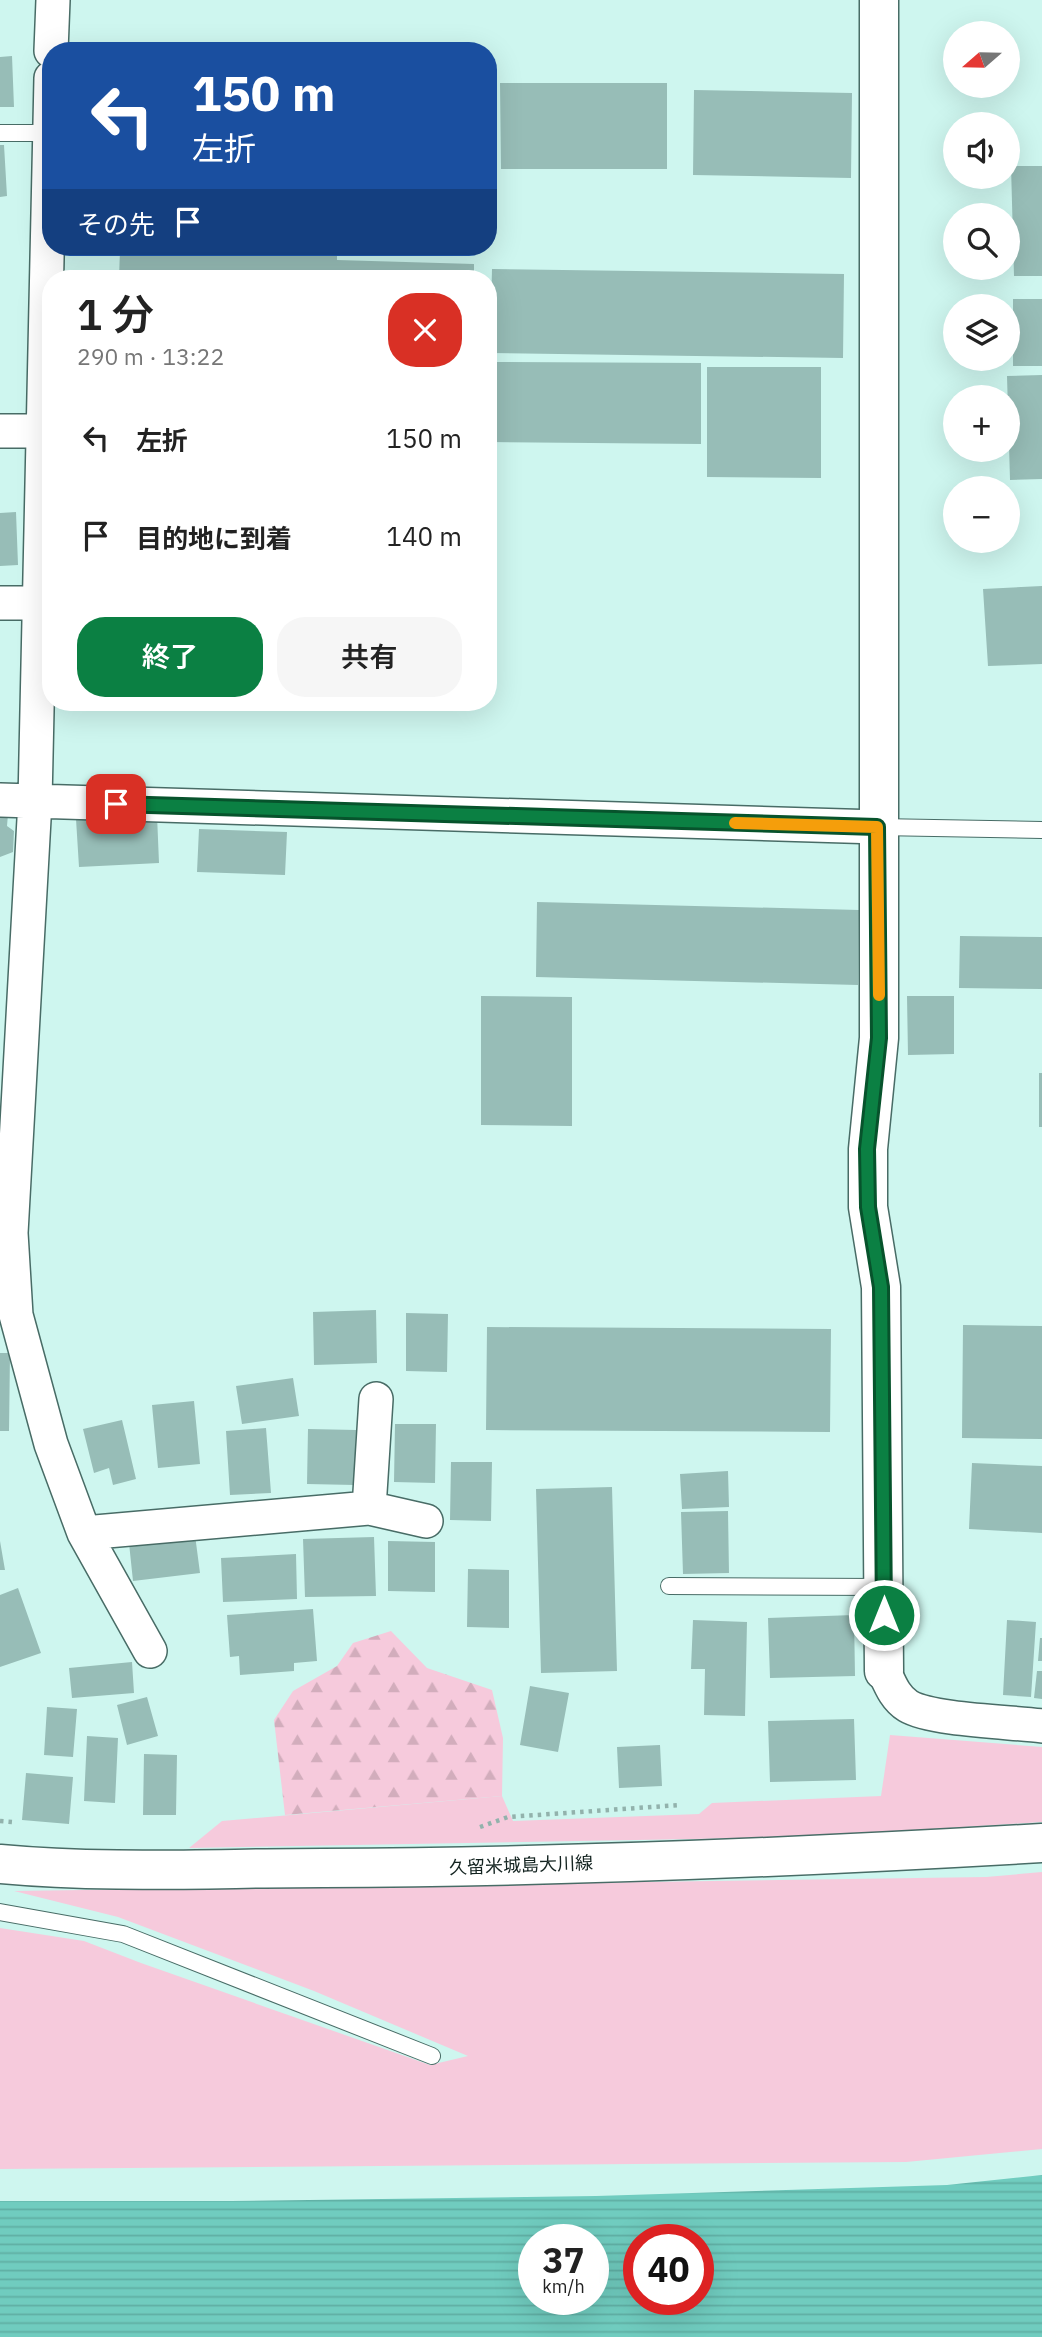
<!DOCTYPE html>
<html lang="ja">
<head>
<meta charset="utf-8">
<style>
  :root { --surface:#fff; --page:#f6f6f6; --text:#222; --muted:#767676; --accent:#0b8043 }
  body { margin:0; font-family:"IBM Plex Sans","Noto Sans JP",sans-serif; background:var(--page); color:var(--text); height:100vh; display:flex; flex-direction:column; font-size:26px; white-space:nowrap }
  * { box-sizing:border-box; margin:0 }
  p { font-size:23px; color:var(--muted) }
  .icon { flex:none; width:38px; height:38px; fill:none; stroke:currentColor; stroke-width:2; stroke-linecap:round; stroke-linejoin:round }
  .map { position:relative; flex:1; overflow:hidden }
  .drawer { position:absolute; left:42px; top:270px; width:455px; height:441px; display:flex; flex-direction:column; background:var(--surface); border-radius:28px; box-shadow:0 7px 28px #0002 }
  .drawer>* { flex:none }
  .banner { position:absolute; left:42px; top:42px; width:455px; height:214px; border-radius:28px; box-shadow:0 7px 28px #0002; background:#1a4fa0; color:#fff; overflow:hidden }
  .needle { width:46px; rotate:250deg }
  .tools { position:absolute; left:943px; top:21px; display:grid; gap:14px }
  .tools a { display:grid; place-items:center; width:77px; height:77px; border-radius:50%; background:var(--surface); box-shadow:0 7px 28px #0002; font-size:35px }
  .speed { position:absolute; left:518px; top:2224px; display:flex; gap:14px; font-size:35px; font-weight:700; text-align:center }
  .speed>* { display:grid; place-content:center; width:91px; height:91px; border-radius:50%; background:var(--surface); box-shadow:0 7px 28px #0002; line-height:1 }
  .speed small { font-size:18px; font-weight:400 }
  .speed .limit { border:10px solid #d22; background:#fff; color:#111 }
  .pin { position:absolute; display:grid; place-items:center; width:60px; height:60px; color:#fff; margin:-30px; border-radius:14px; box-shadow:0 4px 10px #0006 }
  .me { position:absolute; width:77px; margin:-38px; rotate:0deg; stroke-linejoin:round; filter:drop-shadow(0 0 5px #0008) }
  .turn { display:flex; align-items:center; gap:24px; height:147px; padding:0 35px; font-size:32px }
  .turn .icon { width:91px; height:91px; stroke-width:2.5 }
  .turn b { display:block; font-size:49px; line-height:60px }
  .then { display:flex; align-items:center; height:66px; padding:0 35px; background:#0003; gap:14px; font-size:26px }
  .round { display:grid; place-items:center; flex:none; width:74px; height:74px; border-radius:28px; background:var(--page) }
  .overview { display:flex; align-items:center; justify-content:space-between; height:119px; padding:0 35px }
  h1 { font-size:42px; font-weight:600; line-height:52px }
  .cta { display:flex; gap:14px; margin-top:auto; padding:14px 35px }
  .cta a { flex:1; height:80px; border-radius:28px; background:var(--accent); color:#fff; font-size:28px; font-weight:600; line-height:80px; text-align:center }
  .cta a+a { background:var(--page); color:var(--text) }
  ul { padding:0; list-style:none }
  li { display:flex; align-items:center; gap:21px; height:98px; padding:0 35px }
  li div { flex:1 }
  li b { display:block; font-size:26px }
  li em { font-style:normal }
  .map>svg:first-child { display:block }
  .grass { fill:#f6cadc }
  .forest { fill:url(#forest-firs) }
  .water { fill:url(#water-rules); fill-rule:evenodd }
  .building { fill:#97bdb7 }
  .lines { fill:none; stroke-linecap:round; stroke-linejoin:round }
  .service-casing { stroke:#486c66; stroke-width:18 }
  .minor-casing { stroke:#486c66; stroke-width:36 }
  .tertiary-casing { stroke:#486c66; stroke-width:41 }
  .primary-casing { stroke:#486c66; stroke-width:41 }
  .path { stroke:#92b2ac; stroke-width:4.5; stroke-dasharray:3.5 5; stroke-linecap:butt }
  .service { stroke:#fff; stroke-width:16 }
  .minor { stroke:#fff; stroke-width:33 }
  .tertiary { stroke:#fff; stroke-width:38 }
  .primary { stroke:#fff; stroke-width:38 }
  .route-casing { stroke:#07532c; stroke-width:18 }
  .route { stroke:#0b8043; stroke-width:12 }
  .slow { stroke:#f59e0b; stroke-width:12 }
  .labels { text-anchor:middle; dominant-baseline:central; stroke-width:5; stroke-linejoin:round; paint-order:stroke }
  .street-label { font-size:18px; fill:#132320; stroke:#fff }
</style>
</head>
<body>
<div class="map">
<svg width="1042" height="2337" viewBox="0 0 1042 2337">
  <defs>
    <pattern id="forest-firs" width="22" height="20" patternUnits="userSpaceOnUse" patternTransform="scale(1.75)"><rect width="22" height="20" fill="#f6cadc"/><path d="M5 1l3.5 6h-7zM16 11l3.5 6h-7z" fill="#d2adbc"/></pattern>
    <pattern id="water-rules" width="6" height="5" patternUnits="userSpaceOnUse" patternTransform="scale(1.75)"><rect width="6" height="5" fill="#70ccbf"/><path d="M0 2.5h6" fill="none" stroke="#60afa4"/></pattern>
  </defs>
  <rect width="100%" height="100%" fill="#cef6ef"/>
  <!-- grass -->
  <path class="grass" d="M890 1735 1042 1747V1822L807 1837 189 1848 222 1821 502 1796 513 1821 699 1814 712 1803 881 1796Z
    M1042 1872V2149L906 2162 0 2169V1928L84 1941 141 1963 430 2065 468 2056 314 1991 118 1917 14 1891 986 1877Z"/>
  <!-- forest -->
  <path class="forest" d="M391 1631 427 1668 492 1690 503 1738 502 1796 285 1815 274 1720 293 1691 337 1666 353 1643Z"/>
  <!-- water -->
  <path class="water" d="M1042 2175V2337H0V2201H231L596 2196 947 2185ZM593 2240V2300H534V2240ZM639 2240H698V2300H639Z"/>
  <!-- building -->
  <path class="building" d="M12 56 14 107H0V57Z
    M500 83H667V169H501Z
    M694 90 852 93 851 178 693 175Z
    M0 145H4L7 196 0 197Z
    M1011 166H1042V276H1014Z
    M236 247H337V260L474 264V278H119L120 250 236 253Z
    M492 269 844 274 843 358 490 353Z
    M1013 299H1042V366H1013Z
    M488 362 701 363V444L488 442Z
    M707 367H821V478L707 477Z
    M1042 375V479L1010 480 1007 376Z
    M16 512 18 565 0 566V513Z
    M1042 586V664L988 666 983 589Z
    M0 813 8 814 7 826 14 831 13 852 0 857Z
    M157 815 159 863 79 867 76 819Z
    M199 829 287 832 285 875 197 872Z
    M537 902 859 910 858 985 536 977Z
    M960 936 1042 937V989L959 988Z
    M481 996 572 997V1126L481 1125Z
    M907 996H954V1054L908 1055Z
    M1039 1073H1042V1127H1039Z
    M376 1310 377 1363 314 1365 313 1312Z
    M406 1313 448 1314 447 1372 406 1371Z
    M963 1325 1042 1326V1439L962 1438Z
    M487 1327 831 1329 830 1432 486 1430Z
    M0 1353H10L9 1431H0Z
    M293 1378 299 1416 242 1424 236 1386Z
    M194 1401 200 1464 158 1468 152 1405Z
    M122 1420 136 1479 113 1485 109 1468 94 1473 83 1429Z
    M395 1424H436L435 1483 394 1482Z
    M266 1428 271 1493 230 1495 226 1431Z
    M308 1429 356 1430 355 1485 307 1484Z
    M451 1462H492L491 1521 450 1520Z
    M972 1463 1042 1466V1533L969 1529Z
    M728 1471 729 1507 682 1509 680 1474Z
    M612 1487 617 1671 541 1673 536 1489Z
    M728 1511 729 1573 683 1574 681 1512Z
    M195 1535 200 1573 133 1581 129 1543Z
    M374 1537 376 1596 305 1597 303 1539Z
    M0 1541 5 1570H0Z
    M388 1541 435 1542V1592L388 1591Z
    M296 1554 297 1599 223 1602 221 1558Z
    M468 1569 509 1570V1628L467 1627Z
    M18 1588 41 1653 0 1667V1595Z
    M313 1609 317 1661 294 1663V1671L240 1675 239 1656 230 1657 227 1615Z
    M854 1615 855 1676 770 1678 768 1618Z
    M693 1620 747 1622 745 1716 704 1715 705 1669H691Z
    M1007 1620 1036 1622 1031 1697 1003 1695Z
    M1040 1638H1042V1661H1038Z
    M132 1662 134 1693 72 1698 69 1668Z
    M1037 1671H1042V1699L1034 1698Z
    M530 1686 569 1693 558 1752 520 1745Z
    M147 1697 158 1736 127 1745 117 1705Z
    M47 1707 77 1709 73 1757 44 1755Z
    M854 1719 856 1780 770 1782 768 1721Z
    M87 1736 118 1738 115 1803 84 1801Z
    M660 1745 662 1786 619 1788 617 1747Z
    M144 1754 177 1755 176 1815H143Z
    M26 1773 73 1777 69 1824 22 1820Z"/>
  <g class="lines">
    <defs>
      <path id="service" d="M0 133H50
        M878 827 1042 830
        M669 1586 883 1587
        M0 1912 123 1934 432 2056"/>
      <path id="minor" d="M51 51 53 0
        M51 78 35 801 11 1233 16 1315 51 1444 84 1533 150 1651
        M0 431H42
        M0 603H39
        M0 800 878 827
        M369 1508 376 1399
        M84 1533 369 1508 426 1521
        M884 1671C890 1684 895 1698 908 1706 931 1720 1012 1722 1042 1726"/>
      <path id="tertiary" d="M879 0V1038L868 1149V1207L881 1287 884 1671"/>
      <path id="primary" d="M0 1864C107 1874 216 1868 323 1868 563 1867 802 1857 1042 1843"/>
    </defs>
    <!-- service casing -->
    <use href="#service" class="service-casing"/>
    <!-- minor casing -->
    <use href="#minor" class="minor-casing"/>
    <!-- tertiary casing -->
    <use href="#tertiary" class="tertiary-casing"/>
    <!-- primary casing -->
    <use href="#primary" class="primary-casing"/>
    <!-- path -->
    <path class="path" d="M0 1821 12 1822
      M480 1827 508 1817 680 1805"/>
    <!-- service -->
    <use href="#service" class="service"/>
    <!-- minor -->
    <use href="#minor" class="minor"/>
    <!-- tertiary -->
    <use href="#tertiary" class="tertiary"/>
    <!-- primary -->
    <use href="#primary" class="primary"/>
  </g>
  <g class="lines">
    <defs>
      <path id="route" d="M116 804 877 827 879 1038 867 1149 868 1207 881 1287 884 1615"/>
    </defs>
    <!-- route casing -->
    <use href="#route" class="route-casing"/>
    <!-- route -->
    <use href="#route" class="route"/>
    <!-- slow -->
    <path class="slow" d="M735 823 877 827 879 995"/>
  </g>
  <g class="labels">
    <!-- street labels -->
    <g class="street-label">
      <text transform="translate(521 1865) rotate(-2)">久留米城島大川線</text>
    </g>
  </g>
</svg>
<div class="tools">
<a><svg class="needle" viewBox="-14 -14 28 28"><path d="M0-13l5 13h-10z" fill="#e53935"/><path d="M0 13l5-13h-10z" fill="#767676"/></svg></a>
<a><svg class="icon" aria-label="sound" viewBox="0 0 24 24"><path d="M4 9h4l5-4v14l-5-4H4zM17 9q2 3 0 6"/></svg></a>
<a><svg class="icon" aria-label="search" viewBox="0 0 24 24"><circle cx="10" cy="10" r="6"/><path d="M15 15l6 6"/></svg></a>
<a><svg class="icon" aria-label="layers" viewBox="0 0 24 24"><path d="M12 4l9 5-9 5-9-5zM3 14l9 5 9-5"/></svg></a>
<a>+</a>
<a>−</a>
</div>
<div class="speed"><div>37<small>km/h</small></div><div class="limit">40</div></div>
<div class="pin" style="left:116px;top:804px;background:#d93025"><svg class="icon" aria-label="arrive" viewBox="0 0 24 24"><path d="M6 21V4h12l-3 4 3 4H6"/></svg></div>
<svg class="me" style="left:884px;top:1615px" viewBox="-20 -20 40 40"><circle r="17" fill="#0b8043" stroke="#fff" stroke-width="3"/><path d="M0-11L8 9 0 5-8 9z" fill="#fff"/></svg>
<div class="banner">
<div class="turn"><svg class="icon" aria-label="left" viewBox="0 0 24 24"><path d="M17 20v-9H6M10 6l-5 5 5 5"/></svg><div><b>150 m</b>左折</div></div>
<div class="then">その先<svg class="icon" aria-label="arrive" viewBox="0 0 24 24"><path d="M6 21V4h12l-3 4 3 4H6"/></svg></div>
</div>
<section class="drawer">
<div class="overview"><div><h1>1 分</h1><p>290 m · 13:22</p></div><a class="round" style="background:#d93025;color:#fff"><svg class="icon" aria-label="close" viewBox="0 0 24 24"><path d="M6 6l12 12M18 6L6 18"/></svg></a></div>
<ul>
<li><svg class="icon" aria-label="left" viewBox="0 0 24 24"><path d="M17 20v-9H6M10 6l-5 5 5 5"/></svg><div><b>左折</b></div><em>150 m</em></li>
<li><svg class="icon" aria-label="arrive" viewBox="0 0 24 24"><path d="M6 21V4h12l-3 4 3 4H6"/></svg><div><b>目的地に到着</b></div><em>140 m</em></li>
</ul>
<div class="cta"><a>終了</a><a>共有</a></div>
</section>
</div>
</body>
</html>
